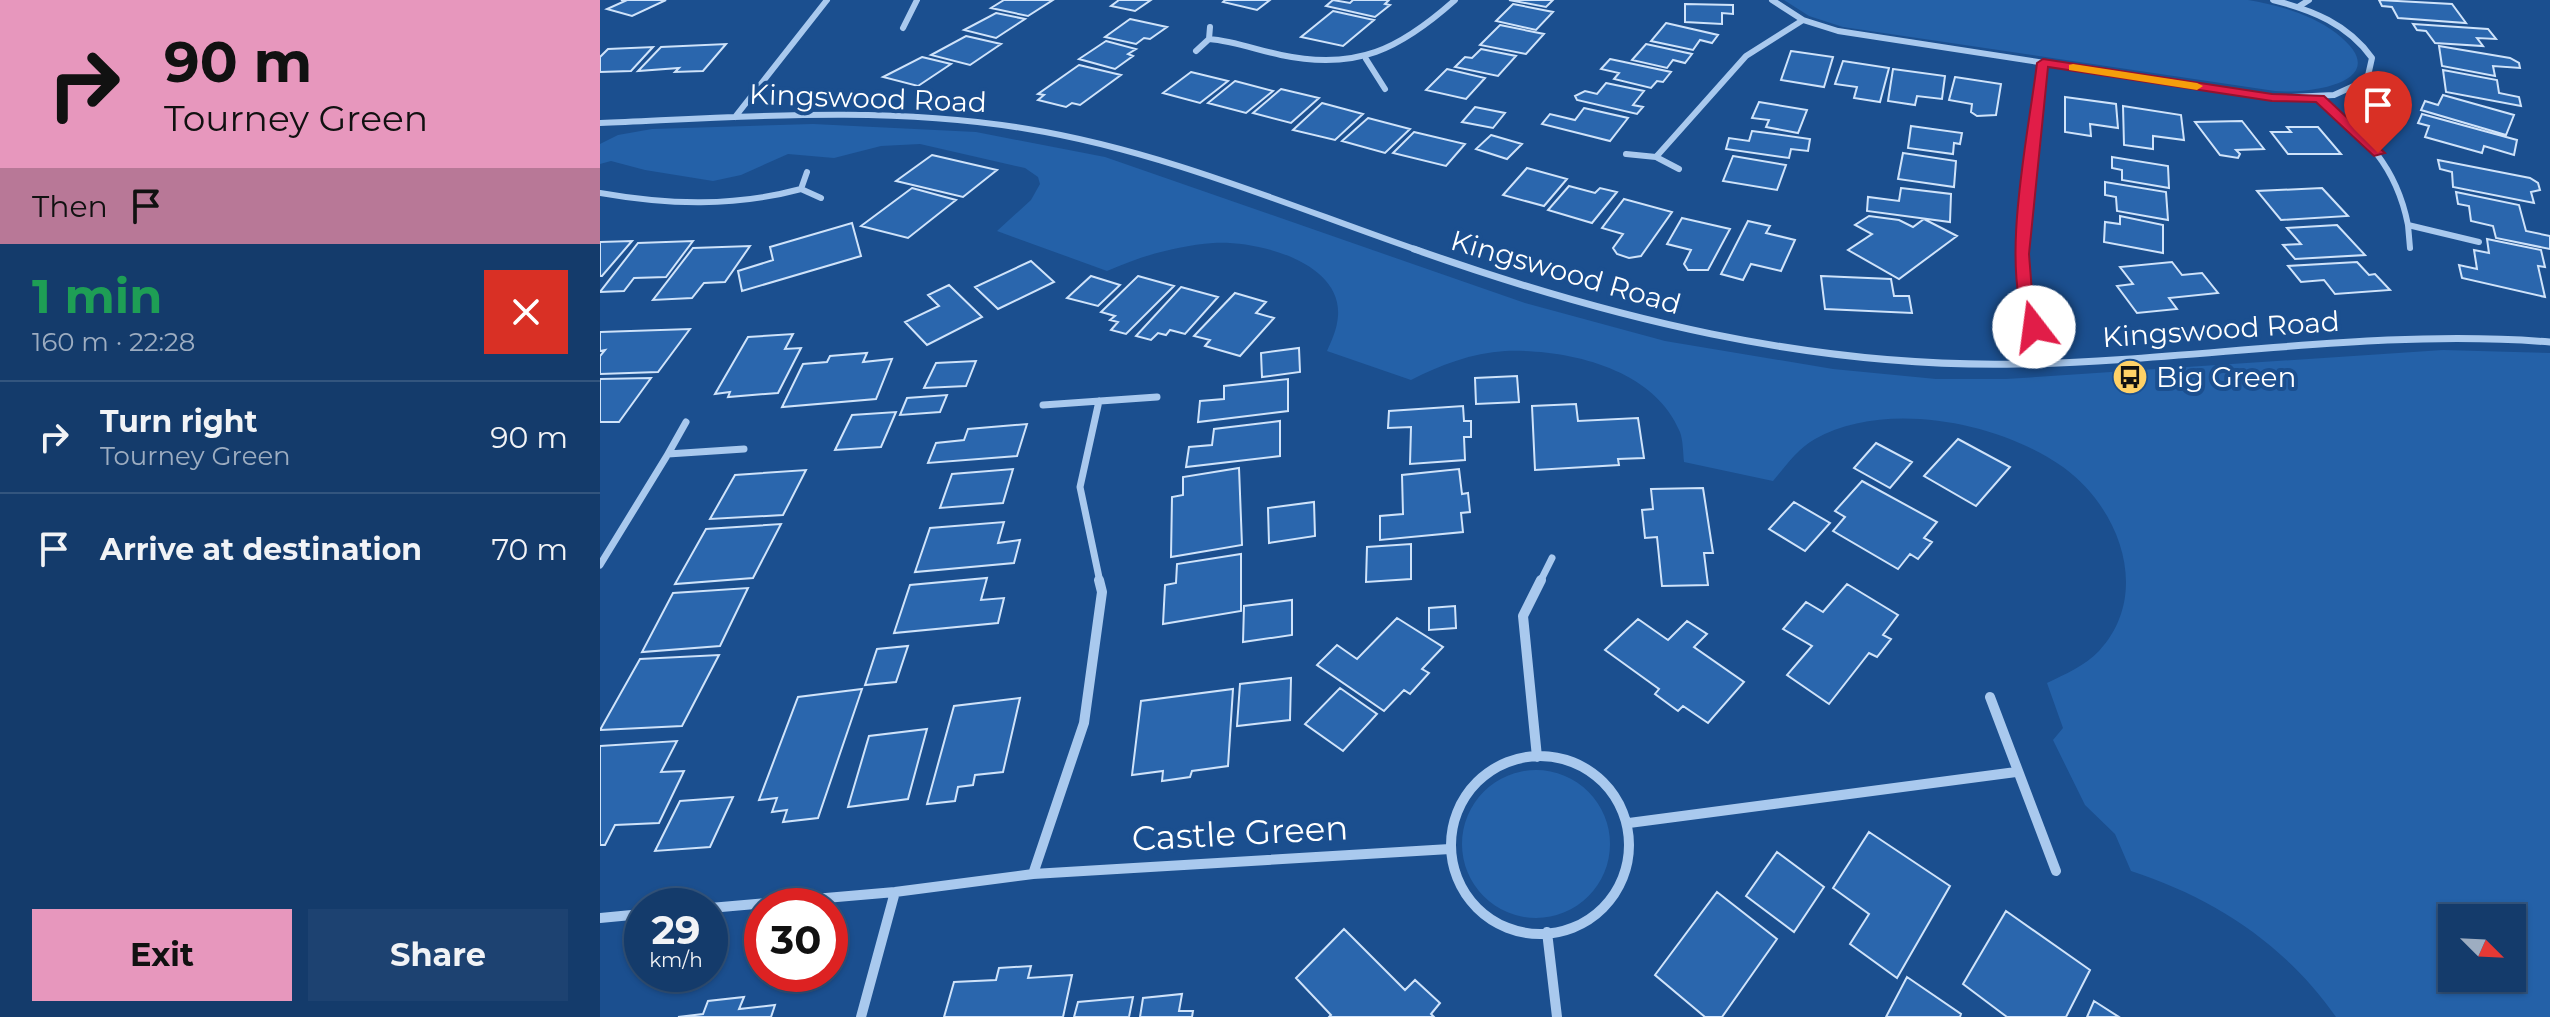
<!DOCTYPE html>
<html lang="en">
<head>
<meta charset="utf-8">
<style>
  :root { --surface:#143b6b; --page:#1d4271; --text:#f1f3f6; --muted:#9dadc1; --line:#33557e; --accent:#e797bd }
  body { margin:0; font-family:Montserrat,sans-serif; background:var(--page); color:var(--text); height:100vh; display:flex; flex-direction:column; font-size:30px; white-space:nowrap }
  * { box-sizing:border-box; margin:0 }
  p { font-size:26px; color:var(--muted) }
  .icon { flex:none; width:44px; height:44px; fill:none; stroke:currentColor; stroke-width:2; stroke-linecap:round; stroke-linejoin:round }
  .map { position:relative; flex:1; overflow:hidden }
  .details { display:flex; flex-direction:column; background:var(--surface); width:600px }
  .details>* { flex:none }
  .hud { background:#e797bd; color:#111; overflow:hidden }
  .needle { width:52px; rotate:114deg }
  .buttons { position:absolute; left:1838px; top:904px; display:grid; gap:16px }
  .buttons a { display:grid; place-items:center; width:88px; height:88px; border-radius:0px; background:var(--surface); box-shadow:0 2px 6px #0004,0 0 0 2px var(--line); font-size:40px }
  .speed { position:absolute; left:24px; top:888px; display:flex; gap:16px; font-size:40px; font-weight:700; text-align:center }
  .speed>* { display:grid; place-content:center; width:104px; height:104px; border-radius:50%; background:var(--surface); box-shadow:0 2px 6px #0004,0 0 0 2px var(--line); line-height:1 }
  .speed small { font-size:20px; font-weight:400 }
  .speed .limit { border:12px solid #d22; background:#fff; color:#111 }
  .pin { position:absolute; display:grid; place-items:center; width:68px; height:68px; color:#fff; margin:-82px -34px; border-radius:50% 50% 50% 0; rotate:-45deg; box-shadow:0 0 8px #0007 }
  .pin .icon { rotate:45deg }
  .me { position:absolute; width:88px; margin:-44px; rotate:345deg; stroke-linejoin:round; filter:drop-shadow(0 0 6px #0008) }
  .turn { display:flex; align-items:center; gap:28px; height:168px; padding:0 32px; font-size:36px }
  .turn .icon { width:104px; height:104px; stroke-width:2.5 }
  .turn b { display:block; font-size:56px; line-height:68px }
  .then { display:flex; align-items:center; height:76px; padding:0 32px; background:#0003; gap:16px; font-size:30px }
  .round { display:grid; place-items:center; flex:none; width:84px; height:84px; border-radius:0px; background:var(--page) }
  .overview { display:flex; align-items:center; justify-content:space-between; height:136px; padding:0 32px }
  h1 { font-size:48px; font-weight:700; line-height:60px; color:#1e9e55 }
  .cta { display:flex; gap:16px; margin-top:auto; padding:16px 32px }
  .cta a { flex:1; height:92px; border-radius:0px; background:var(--accent); color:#111; font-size:32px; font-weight:700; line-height:92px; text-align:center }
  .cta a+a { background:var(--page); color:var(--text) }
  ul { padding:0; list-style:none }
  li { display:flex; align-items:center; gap:24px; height:112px; padding:0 32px; border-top:2px solid var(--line) }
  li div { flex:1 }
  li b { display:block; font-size:30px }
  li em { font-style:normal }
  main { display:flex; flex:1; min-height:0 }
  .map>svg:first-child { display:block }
  .green { fill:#2461a8; fill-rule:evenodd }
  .building { fill:#2a66ad; stroke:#cfe3fa; stroke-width:2 }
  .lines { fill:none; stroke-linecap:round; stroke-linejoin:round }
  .minor-far2 { stroke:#a9c9ee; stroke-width:6 }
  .minor-far1 { stroke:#a9c9ee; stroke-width:7 }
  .minor { stroke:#a9c9ee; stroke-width:10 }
  .route { fill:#e11d48; stroke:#92132f; stroke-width:2 }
  .slow { fill:#f59e0b }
  .labels { text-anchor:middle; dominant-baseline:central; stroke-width:8; stroke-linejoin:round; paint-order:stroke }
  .street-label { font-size:28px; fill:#fff; stroke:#1b4f8f }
  .poi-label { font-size:28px; fill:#fff; stroke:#1b4f8f; text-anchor:start }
  .near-street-label { font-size:34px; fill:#fff; stroke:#1b4f8f }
</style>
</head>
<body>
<main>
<section class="details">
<div class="hud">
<div class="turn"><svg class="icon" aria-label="right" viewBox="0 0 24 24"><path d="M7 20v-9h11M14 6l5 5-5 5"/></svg><div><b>90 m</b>Tourney Green</div></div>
<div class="then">Then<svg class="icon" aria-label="arrive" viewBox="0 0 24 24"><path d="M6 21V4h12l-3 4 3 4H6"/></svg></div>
</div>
<div class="overview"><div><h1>1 min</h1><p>160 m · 22:28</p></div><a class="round" style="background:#d93025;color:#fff"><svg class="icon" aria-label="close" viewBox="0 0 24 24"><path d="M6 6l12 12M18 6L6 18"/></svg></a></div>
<ul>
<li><svg class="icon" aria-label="right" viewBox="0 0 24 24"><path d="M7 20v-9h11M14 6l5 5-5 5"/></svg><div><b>Turn right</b><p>Tourney Green</p></div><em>90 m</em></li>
<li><svg class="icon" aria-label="arrive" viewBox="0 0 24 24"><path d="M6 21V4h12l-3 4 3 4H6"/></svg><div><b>Arrive at destination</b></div><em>70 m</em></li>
</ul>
<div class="cta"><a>Exit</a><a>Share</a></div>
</section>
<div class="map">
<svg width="1950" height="1017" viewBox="0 0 1950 1017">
  <rect width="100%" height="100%" fill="#1b4f8f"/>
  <!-- green -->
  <path class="green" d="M1184 0H1648C1678 5 1711 14 1736 33 1798 81 1712 94 1675 91L1243 27 1209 16Z
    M213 124 376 132 505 157 925 303 1065 341 1233 369 1336 379H1406L1843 350 1950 353V1017H1736C1686 945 1614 898 1531 871L1515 834 1485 805 1453 740 1463 728 1447 683C1465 674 1485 666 1499 651 1552 594 1520 508 1463 467 1400 422 1285 399 1215 439 1197 449 1186 466 1173 481L1084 462C1083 452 1083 440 1080 432 1054 368 967 349 905 351 872 353 840 365 811 380L727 351C732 340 737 329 738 316 742 261 655 240 613 243 576 246 541 256 507 271L397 231 431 200 440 184 438 177 425 168 320 144 281 146 234 158 188 154 141 175 113 181 45 170 11 161 0 164V144L18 135 52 129ZM1852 918H1912V978H1852Z
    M862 844a74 74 0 1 1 148 0a74 74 0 1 1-148 0Z"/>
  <!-- building -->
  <path class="building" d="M21 0H66L32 16 7 9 25 1Z
    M404 0H453L428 16 391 8Z
    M519 0H551L535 11 511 6Z
    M625 0H670L657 10 623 2Z
    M733 0 750 3 753 0H789L785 4 790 5 775 17 726 6Z
    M909 0H953L946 7Z
    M1779 0 1852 4 1866 23 1798 18 1792 7 1782 6Z
    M913 4 953 12 936 30 896 21Z
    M1085 4 1133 5V14L1122 13V24L1085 22Z
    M733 11 774 20 743 46 701 37Z
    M396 13 425 19 396 38 364 30Z
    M530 19 567 27 550 39 544 38 536 44 505 37Z
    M1066 23 1118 35 1112 43 1100 40 1093 50 1051 41Z
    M1813 24 1888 29 1896 39 1877 38 1883 46 1835 43 1826 31 1817 30Z
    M900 25 944 34 926 54 880 45Z
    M366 36 401 44 370 65 331 55Z
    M506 41 536 49 528 54 533 56 515 69 479 59Z
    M126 44 103 71 75 72 79 68 38 71 61 47Z
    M1046 44 1092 54 1085 63 1073 60 1067 68 1032 60Z
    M1839 46 1910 58 1919 63 1920 68 1893 66 1895 76 1842 66Z
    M53 47 31 71 0 72V57L8 49Z
    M881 49 916 56 898 76 855 67 865 57 872 58Z
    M1191 51 1233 57 1224 87 1181 80Z
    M322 57 351 64 318 86 283 77Z
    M1010 59 1071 72 1063 82 1057 81 1051 88 1014 79 1019 73 1001 69Z
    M1243 61 1289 68 1280 102 1254 98 1257 87 1235 84Z
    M479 65 521 75 480 105 472 103 466 107 438 100 444 95 438 94Z
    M847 69 885 78 866 99 826 90Z
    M1293 69 1345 76 1342 99 1317 96 1315 105 1288 101Z
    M1843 70 1897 80 1899 93 1919 97 1921 106 1846 92Z
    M591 72 628 81 600 103 563 93Z
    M1355 77 1401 84 1396 115 1377 116 1371 112 1372 104 1349 100Z
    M635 81 673 91 646 113 608 103Z
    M1006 83 1044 91 1033 105 1043 107 1037 114 977 100 975 96 985 91 997 94Z
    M681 89 719 98 691 123 653 113Z
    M1843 95 1914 115 1906 135 1821 110 1825 101 1838 105Z
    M1465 97 1516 104 1518 128 1490 124 1491 136 1465 132Z
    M1159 102 1207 110 1198 133 1166 127 1169 120 1152 118Z
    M722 103 763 114 735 140 693 130Z
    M1523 106 1581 115 1584 140 1553 136V149L1524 145Z
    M875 107 905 113 893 128 862 122Z
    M984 108 1028 118 1010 141 942 124 950 114 975 120Z
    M1822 114 1917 140 1914 155 1884 146 1882 153 1825 137 1829 126 1818 123Z
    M768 118 810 129 785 153 742 141Z
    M1642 121 1664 149 1636 150 1640 154 1638 158 1620 155 1595 122Z
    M1311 126 1362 133 1360 144 1354 143 1353 154 1308 148Z
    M1687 127H1718L1741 154H1688L1671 132H1691Z
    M1152 131 1210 139 1208 151 1191 149 1189 158 1126 149 1129 138 1149 141Z
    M814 132 865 144 846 166 793 153Z
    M891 135 922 144 907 159 876 149Z
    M1303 153 1356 161 1354 187 1298 179Z
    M332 155 397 170 363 197 296 181Z
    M1133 156 1186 165 1177 190 1123 181Z
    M1512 157 1568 166 1569 188 1522 180V170L1512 168Z
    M1838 160 1930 178 1938 183 1940 190 1931 192 1934 203 1853 187 1852 172 1840 169Z
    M927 168 967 179 944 206 903 195Z
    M1505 182 1566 192 1568 220 1517 211 1516 197 1505 195Z
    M969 186 995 193 1000 188 1017 192 992 223 948 210Z
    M312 188 356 200 308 238 261 226Z
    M1301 188 1351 194 1350 222 1267 211 1268 197 1299 201Z
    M1722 188 1748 216 1681 220 1657 191Z
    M1856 192 1919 205 1926 231 1950 236V249L1896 238 1893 226 1871 221 1869 206 1858 204Z
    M1024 199 1072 212 1041 256 1029 258 1017 254 1013 248 1023 234 1002 228Z
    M1269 216 1299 220 1313 227 1324 219 1357 236 1299 279 1248 250 1272 234 1255 225Z
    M1520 216 1563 225V253L1504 242 1505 222 1520 224Z
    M1082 218 1130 229 1108 270H1088L1084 264 1091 250 1067 244Z
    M1148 221 1170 226 1166 233 1195 240 1181 271 1151 264 1143 280 1121 274Z
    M252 223 261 256 142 291 138 271 173 260 170 247Z
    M1737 225 1765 255 1695 259 1683 245 1701 244 1687 228Z
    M1887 239 1941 250 1945 267 1938 266 1945 297 1862 278 1859 265 1877 269 1874 250 1889 253Z
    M32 241 2 276H0V242Z
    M93 241 66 277 34 278 24 291 0 292 38 243Z
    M150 246 125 282 104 283 92 298 53 300 93 248Z
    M431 261 454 282 398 309 375 287Z
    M1572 262 1582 275 1602 273 1618 293 1569 298 1577 309 1537 313 1517 286 1533 284 1520 267Z
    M1757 262 1769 275 1775 274 1790 290 1735 294 1724 280 1701 282 1688 266Z
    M491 276 520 285 498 306 467 298Z
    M538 276 574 286 526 334 511 330 518 322 510 320 515 316 501 312Z
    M1221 276 1291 279 1294 296H1309L1312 313 1225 309Z
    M349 285 382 317 327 345 305 322 339 306 328 295Z
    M581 287 618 297 585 334 570 330 566 335 558 333 551 340 536 336Z
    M635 293 666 302 656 313 674 318 640 356 605 346 610 340 594 336Z
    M90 329 58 372 0 374V356L5 350 0 351V332Z
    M193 334 185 349 201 348 178 393 128 397 130 392 115 394 148 337Z
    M699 348 700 372 662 377 661 353Z
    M267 353 263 362 292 359 276 399 182 407 203 364 227 362 230 356Z
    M376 361 366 386 324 388 336 363Z
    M917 376 919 402 876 404 875 378Z
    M51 378 19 422H0V379Z
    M688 379V411L598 422 600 401 624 399V386Z
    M347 395 340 412 300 415 307 398Z
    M976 404 978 421 1038 418 1044 458 1018 459 1019 465 935 470 932 406Z
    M863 406 864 421H871V437H864L865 460 810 464 811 427 788 428 789 411Z
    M296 412 281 447 235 450 252 415Z
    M680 421V456L586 467 589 447 612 445 614 429Z
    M427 424 417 456 328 463 336 443 364 440 368 429Z
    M1358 439 1410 467 1376 506 1324 476Z
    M1276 443 1312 462 1290 488 1254 468Z
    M639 468 642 545 571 557 572 497 583 495V477Z
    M413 469 403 503 340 508 352 474Z
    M859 469 862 494 868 493 870 512 861 513 863 532 780 540V516L803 514 802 475Z
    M206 470 183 515 110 519 135 475Z
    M1262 481 1337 522 1324 538 1332 542 1318 559 1310 554 1298 569 1233 531 1245 517 1235 511Z
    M1103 488 1113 553H1104L1108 585 1062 586 1057 537 1045 538 1042 510 1053 509 1051 489Z
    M714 502 715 536 669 543 668 508Z
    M1194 502 1230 523 1205 551 1169 529Z
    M404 522 398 543 420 540 414 563 315 572 330 528Z
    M181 524 153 578 75 584 106 529Z
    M811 544V579L766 582 767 547Z
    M641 554V611L563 624 565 585 576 583 577 564Z
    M387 578 381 600 404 598 398 623 294 633 310 585Z
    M1247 584 1298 615 1283 635 1291 639 1277 657 1269 653 1229 704 1187 675 1212 646 1183 629 1206 602 1223 612Z
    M148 588 120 646 42 652 73 593Z
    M692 600V635L643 642 644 606Z
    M855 606 856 628 829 630V608Z
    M797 618 843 647 822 669 829 673 810 694 804 690 784 711 717 665 737 645 757 659Z
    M1038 619 1068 640 1087 621 1107 634 1094 647 1144 682 1108 723 1083 706 1078 711 1055 694 1059 689 1005 650Z
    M308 646 296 682 265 685 277 649Z
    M119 655 82 726 0 730 40 659Z
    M691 678 690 720 637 726 640 684Z
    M740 688 777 714 743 751 705 724Z
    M262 689 218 818 183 822 187 810 172 812 177 798 159 800 198 697Z
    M633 689 628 766 592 771 590 777 562 781 563 771 532 775 541 701Z
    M420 698 403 772 375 775 373 785 358 787 355 801 327 804 354 706Z
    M327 729 308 799 248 807 269 736Z
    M77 741 61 772 84 771 59 823 15 825 5 845H0V746Z
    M133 797 110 847 55 851 80 801Z
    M1269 832 1350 886 1297 978 1250 944 1269 914 1233 888Z
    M1177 852 1224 887 1194 932 1146 896Z
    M1117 892 1177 939 1122 1017H1105L1055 975Z
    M1406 911 1490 970 1466 1017H1407L1363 984Z
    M744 929 805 990 815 980 840 1003 831 1014 834 1017H729L731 1015 696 978Z
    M431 966 428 978 472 975 463 1017H344L354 982 396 980 399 968Z
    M1307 977 1361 1014 1360 1017H1286Z
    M582 994 579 1011H593L592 1017H540L543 998Z
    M144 997 139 1009 175 1005 171 1017H78L103 1014 108 1001Z
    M533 997 529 1017H474L478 1002Z
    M1494 1001 1519 1017H1487Z"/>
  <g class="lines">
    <!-- minor-far2 -->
    <path class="minor-far2" d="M1172 0 1203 20 1238 31 1672 98 1734 95 1767 80 1772 58C1748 24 1712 10 1673 0
      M1698 7 1709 0
      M303 28 317 0
      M609 39C634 41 657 50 681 55 757 71 800 49 855 0
      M596 51 609 39 610 27
      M766 59 785 89
      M1719 98C1765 137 1796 164 1808 225
      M135 117 227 0
      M0 123C142 117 287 105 428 129 563 151 692 207 820 251
      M1026 154 1056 157 1079 169
      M1056 157 1146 56 1203 20
      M207 172 201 189 221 198
      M0 193C68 205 134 207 201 189
      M1810 248 1808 225 1879 242
      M1421 251 1443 63"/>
    <!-- minor-far1 -->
    <path class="minor-far1" d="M814 249C1009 318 1210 368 1418 364 1596 361 1772 328 1950 342
      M1422 249C1419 290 1434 327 1450 363
      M499 401 480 487 500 582
      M443 405 557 397
      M86 422 68 454 144 449
      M0 565 68 454
      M940 582 952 558"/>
    <!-- minor -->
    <path class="minor" d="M1390 697 1456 871
      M851 845a89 89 0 1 1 178 0a89 89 0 1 1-178 0Z
      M937 757 923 616 941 580
      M1029 823 1416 772
      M433 874 484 723 502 592 499 580
      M110 908 295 892 433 874 850 849
      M0 918 42 914
      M947 932 957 1017
      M261 1017 295 892"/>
  </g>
  <!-- route -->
  <path class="route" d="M1443 59 1672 94 1724 96 1785 153 1774 156 1716 102 1672 101 1448 67 1429 254 1432 292 1442 327 1440 330H1429C1398 272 1429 131 1437 63Z"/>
  <!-- slow -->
  <path class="slow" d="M1473 64 1597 83 1603 86 1597 90 1469 70V65Z"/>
  <!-- icons -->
  <defs>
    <symbol id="bus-disc" viewBox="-11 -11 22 22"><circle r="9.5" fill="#ffd166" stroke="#1b4f8f"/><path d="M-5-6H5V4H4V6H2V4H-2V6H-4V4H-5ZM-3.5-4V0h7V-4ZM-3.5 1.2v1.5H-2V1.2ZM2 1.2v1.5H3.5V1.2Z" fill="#111"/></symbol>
  </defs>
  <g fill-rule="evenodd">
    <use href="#bus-disc" x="1510" y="357" width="40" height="40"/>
  </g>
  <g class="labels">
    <!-- street labels -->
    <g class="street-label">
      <text transform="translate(268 98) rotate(2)">Kingswood Road</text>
      <text transform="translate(966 272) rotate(16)">Kingswood Road</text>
      <text transform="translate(1621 329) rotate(-4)">Kingswood Road</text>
    </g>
    <!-- poi labels -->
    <g class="poi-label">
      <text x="1556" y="377">Big Green</text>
    </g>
    <!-- near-street labels -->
    <g class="near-street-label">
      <text transform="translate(640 833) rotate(-3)">Castle Green</text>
    </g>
  </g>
</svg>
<div class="buttons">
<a><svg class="needle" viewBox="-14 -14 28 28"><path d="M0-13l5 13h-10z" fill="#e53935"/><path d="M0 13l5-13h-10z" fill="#9dadc1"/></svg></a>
</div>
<div class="speed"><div>29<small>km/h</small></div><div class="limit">30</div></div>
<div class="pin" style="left:1778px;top:153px;background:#d93025"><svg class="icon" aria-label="arrive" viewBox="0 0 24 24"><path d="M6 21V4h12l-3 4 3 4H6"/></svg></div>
<svg class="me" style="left:1434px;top:327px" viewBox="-20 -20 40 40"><circle r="19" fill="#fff"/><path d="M0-13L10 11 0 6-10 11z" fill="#e11d48"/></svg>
</div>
</main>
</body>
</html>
